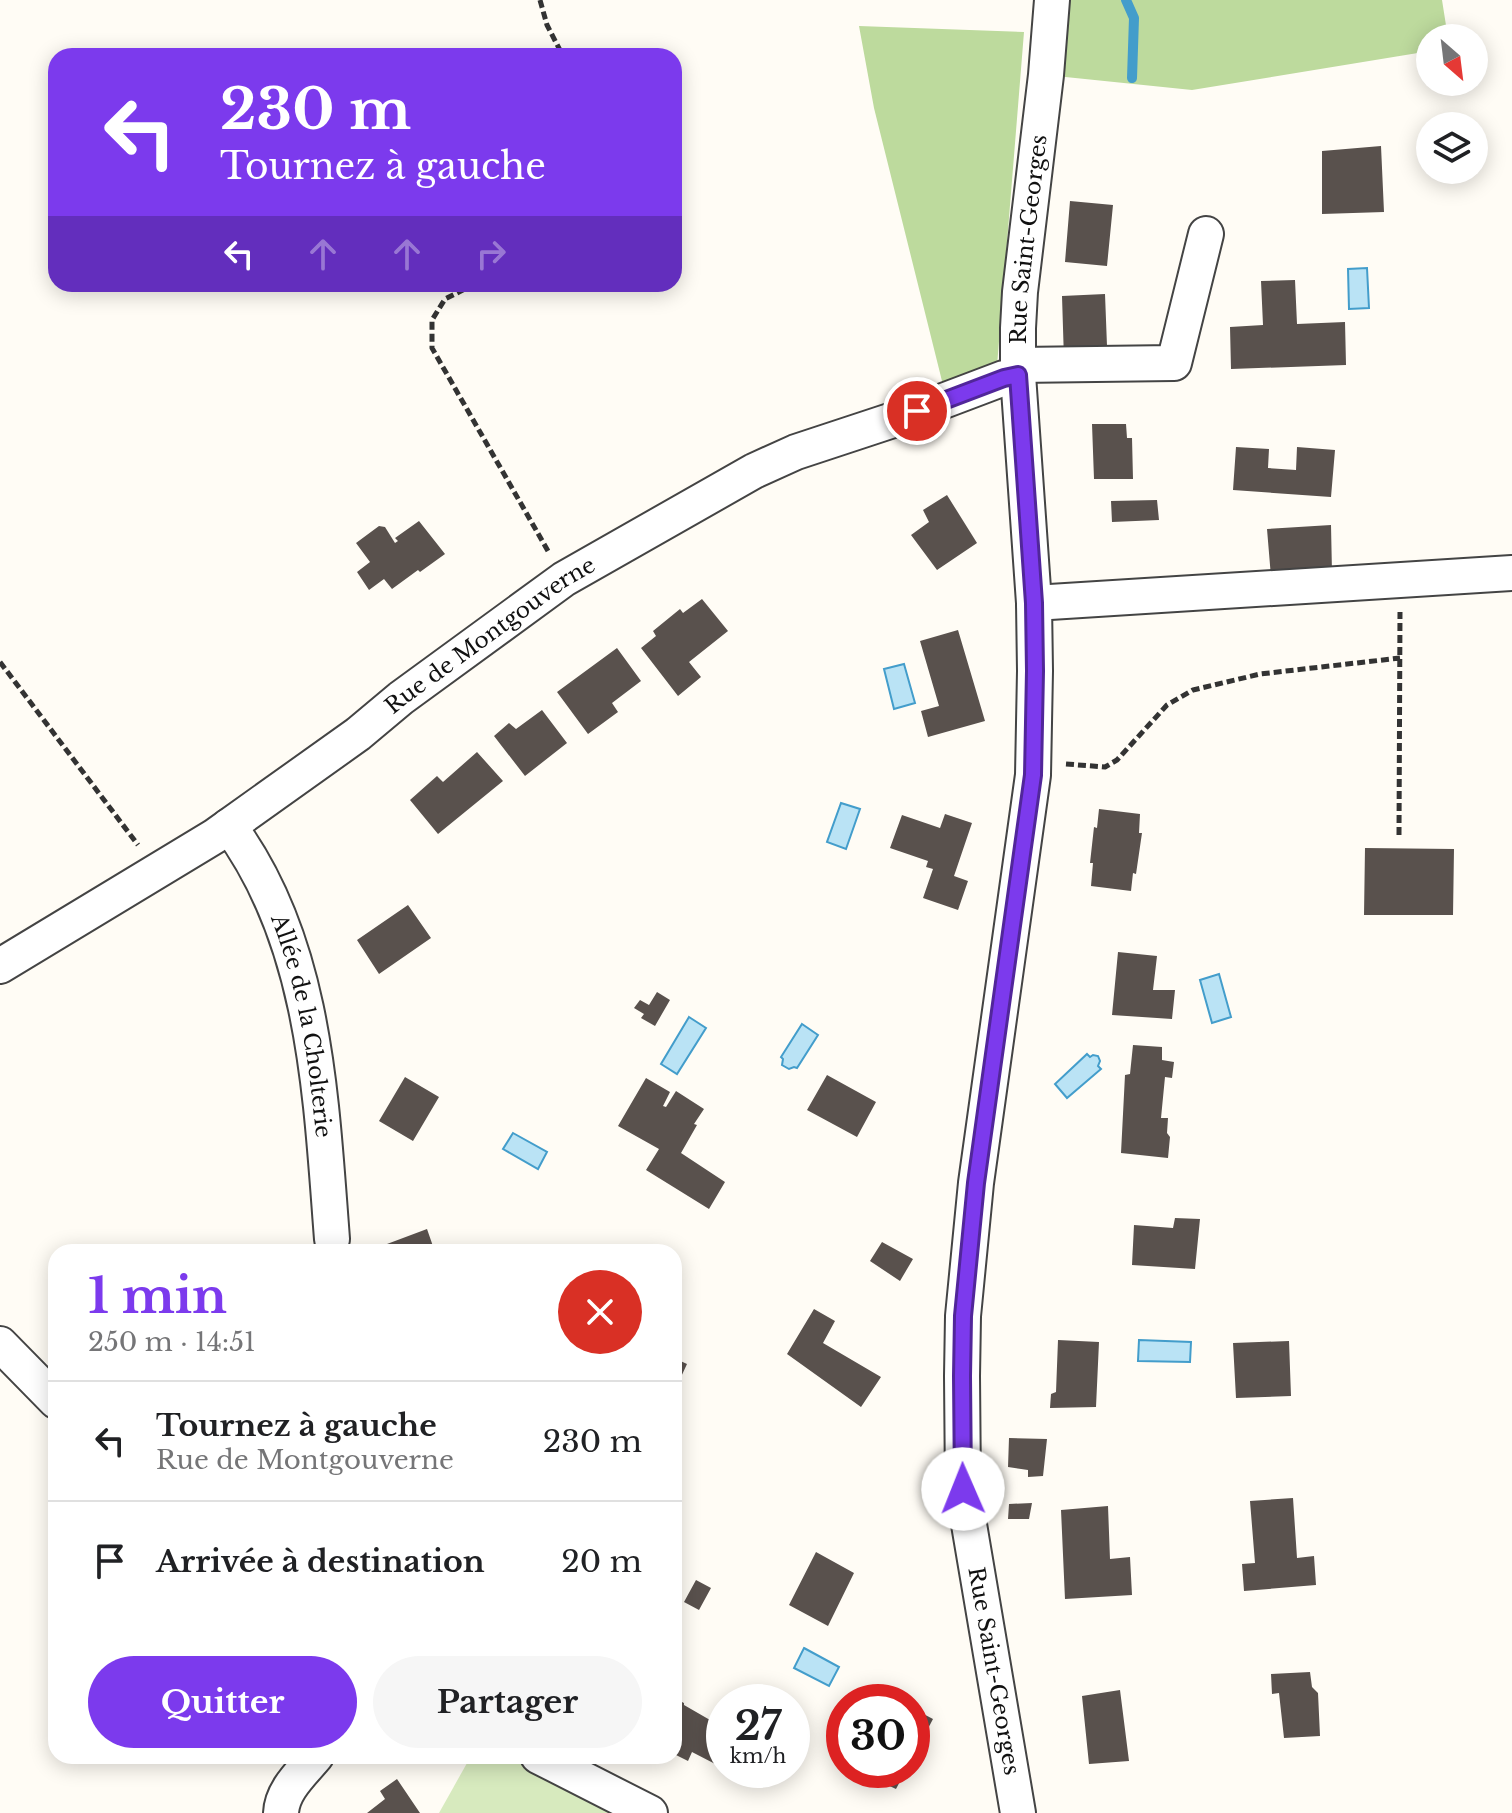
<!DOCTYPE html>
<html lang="fr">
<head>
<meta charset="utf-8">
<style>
  :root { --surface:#fff; --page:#f6f6f6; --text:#202124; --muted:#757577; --line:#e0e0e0; --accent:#7c3aed }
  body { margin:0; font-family:"Libre Baskerville",serif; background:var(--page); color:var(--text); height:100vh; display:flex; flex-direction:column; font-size:30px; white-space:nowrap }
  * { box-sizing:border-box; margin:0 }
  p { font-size:26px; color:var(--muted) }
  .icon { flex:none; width:44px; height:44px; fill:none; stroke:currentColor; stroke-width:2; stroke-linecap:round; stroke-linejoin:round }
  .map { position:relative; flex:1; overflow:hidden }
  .panel { position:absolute; left:48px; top:1244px; width:634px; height:520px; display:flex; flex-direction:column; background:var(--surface); border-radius:24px; box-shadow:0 4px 20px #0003 }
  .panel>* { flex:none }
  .banner { position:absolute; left:48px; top:48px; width:634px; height:244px; border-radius:24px; box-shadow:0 4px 20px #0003; background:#7c3aed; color:#fff; overflow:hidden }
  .needle { width:52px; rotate:152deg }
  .tools { position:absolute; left:1416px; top:24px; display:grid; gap:16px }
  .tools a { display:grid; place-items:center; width:72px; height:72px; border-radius:50%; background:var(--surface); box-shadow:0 4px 20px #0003; font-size:40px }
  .speed { position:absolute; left:706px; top:1684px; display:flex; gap:16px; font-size:40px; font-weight:700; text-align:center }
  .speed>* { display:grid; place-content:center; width:104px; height:104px; border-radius:50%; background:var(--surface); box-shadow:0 4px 20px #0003; line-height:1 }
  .speed small { font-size:20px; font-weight:400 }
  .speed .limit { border:12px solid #d22; background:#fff; color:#111 }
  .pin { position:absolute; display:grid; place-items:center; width:68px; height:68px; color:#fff; margin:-34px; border:4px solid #fff; border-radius:50%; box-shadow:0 2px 8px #0007 }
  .me { position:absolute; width:88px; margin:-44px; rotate:359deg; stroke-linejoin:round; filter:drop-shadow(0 0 6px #0008) }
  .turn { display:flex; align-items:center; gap:28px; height:168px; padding:0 40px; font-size:36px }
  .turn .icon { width:104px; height:104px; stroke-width:2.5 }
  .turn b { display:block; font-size:56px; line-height:68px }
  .lanes { display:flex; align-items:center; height:76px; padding:0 40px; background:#0003; justify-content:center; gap:40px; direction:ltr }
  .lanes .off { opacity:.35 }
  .round { display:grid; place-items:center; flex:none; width:84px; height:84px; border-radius:42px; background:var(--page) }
  .summary { display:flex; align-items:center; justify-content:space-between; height:136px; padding:0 40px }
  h1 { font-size:48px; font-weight:700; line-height:60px; color:var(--accent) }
  .cta { display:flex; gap:16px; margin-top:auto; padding:16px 40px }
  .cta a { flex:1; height:92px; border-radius:48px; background:var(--accent); color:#fff; font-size:32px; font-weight:700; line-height:92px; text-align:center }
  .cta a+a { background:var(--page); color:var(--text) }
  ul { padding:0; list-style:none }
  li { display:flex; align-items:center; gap:24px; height:120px; padding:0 40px; border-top:2px solid var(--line) }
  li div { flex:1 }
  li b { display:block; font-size:30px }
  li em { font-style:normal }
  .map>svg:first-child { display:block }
  .green { fill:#d7eabe }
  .forest { fill:#bdda9d }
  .water { fill:#bae3f5; stroke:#439dcb; stroke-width:2 }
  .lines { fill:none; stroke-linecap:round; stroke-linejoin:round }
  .stream { stroke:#439dcb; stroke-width:10 }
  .building { fill:#59514d }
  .minor-casing { stroke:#444; stroke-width:38 }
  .path { stroke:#333; stroke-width:5; stroke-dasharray:8 4; stroke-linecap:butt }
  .minor { stroke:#fff; stroke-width:34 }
  .route-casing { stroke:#51269a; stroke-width:20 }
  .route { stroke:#7c3aed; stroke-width:14 }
  .labels { text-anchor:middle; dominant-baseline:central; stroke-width:8; stroke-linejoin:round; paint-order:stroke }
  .street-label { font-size:22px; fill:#111; stroke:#fff }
</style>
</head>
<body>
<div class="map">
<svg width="1512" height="1813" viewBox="0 0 1512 1813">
  <rect width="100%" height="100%" fill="#fffcf5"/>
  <!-- green -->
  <path class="green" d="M471 1756H510L625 1813H439Z"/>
  <!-- forest -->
  <path class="forest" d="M1052 0H1442L1448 38H1430V51L1192 90 1046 75Z
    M859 26 1024 32 997 366 943 385 874 108Z"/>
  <!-- water -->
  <path class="water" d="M1367 268 1369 308 1349 309 1348 269Z
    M904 664 915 703 894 709 884 669Z
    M841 803 860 809 846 849 827 842Z
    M1219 974 1231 1017 1212 1023 1200 980Z
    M689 1017 706 1028 677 1074 661 1064Z
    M802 1024 818 1035 797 1068 794 1067 789 1069 782 1065 783 1059 781 1057Z
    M1087 1054 1090 1057 1093 1055 1098 1056 1100 1061 1098 1066 1101 1069 1067 1098 1055 1084Z
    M513 1133 547 1152 538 1169 503 1149Z
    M1139 1340 1191 1342 1190 1362 1138 1361Z
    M804 1648 839 1667 829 1686 794 1668Z"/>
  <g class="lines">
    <!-- stream -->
    <path class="stream" d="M1126 0 1134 18 1132 78"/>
  </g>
  <!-- building -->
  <path class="building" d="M1381 146 1384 212 1322 214V151Z
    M1070 201 1113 205 1107 266 1065 262Z
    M1295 280 1297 324 1345 322 1346 365 1231 369 1230 327 1263 325 1261 281Z
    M1105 294 1107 346 1064 360 1062 296Z
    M1092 424H1126L1127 438H1132L1133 479H1094Z
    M1236 447 1269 449 1268 468 1296 470 1297 447 1335 450 1331 497 1233 490Z
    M947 495 977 543 937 570 911 535 929 522 923 510Z
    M1157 500 1159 520 1112 522 1111 501Z
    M419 521 445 554 420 572 418 570 392 589 384 579 369 590 357 572 370 562 356 543 379 526 385 527 395 543 398 541 395 538Z
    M1331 525 1332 573 1271 577 1267 529Z
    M702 599 728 631 689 662 701 677 678 696 641 648 656 636 653 631 680 609 683 613Z
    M958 630 985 721 928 737 921 711 939 706 920 641Z
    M617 648 641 681 612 703 618 712 588 734 557 692Z
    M542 710 567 743 525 776 494 736 509 723 516 729Z
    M477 752 503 781 438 834 410 800 437 776 443 782Z
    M1099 809 1140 814 1139 833H1142L1136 874 1133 873 1131 891 1091 886 1093 863H1090L1094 827 1097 828Z
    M945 814 972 823 954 876 968 881 958 910 923 898 933 869 926 867 928 861 890 848 902 815 940 828Z
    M1365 848 1454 849 1453 915H1364Z
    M408 905 431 938 379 974 357 940Z
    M1118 952 1157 956 1153 990H1175L1172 1019 1112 1015Z
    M657 992 670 1000 655 1026 641 1018 644 1014 634 1008 640 1000 649 1005Z
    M1133 1045 1162 1047V1060L1174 1062 1172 1078 1165 1077 1161 1118H1168L1167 1133 1170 1137 1168 1158 1121 1153 1125 1075 1130 1074Z
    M827 1075 876 1102 857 1137 807 1110Z
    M405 1077 439 1097 413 1141 379 1121Z
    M646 1078 670 1092 663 1106 666 1107 676 1091 704 1109 694 1124 697 1125 681 1153 725 1182 709 1209 646 1170 659 1149 618 1126Z
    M1175 1218 1200 1219 1195 1269 1132 1265 1134 1225 1173 1228Z
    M427 1229 435 1252H390L387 1244Z
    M882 1242 913 1259 900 1281 870 1261Z
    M814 1309 835 1321 823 1343 881 1377 861 1407 787 1354Z
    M1058 1340 1099 1342 1096 1407 1050 1408 1051 1394 1056 1392Z
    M1289 1341 1291 1396 1236 1398 1233 1343Z
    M674 1358 687 1364 674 1392Z
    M1009 1438 1047 1439 1043 1476 1028 1477V1470L1008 1467Z
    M1293 1498 1297 1558 1314 1556 1316 1585 1244 1591 1242 1564 1255 1563 1250 1501Z
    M1032 1503 1029 1519H1008L1009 1504Z
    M1108 1506 1110 1559 1130 1557 1132 1595 1065 1599 1061 1510Z
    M816 1552 854 1573 828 1626 789 1605Z
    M696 1580 711 1588 699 1610 684 1602Z
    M1310 1672 1312 1687 1318 1693 1320 1736 1284 1738 1279 1693 1272 1694 1271 1674Z
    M1120 1690 1129 1761 1089 1764 1082 1696Z
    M674 1698 684 1703V1705L710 1720 712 1715 724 1721V1761L721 1767 692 1752 688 1761 674 1754Z
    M912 1708 933 1719 912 1759Z
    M855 1770H906L896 1789Z
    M397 1779 420 1813H367L385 1799 380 1791Z"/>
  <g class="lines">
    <defs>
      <g id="minor">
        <path d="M1018 365 1174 363 1206 234"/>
        <path d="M1034 603 1512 573"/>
        <path id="s1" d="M229 826C316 943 321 1098 332 1239"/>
        <path id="s2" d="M0 966 215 836 358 734 401 698 564 579 754 471 796 452 893 420 1004 378 1018 375"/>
        <path d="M0 1344 56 1401"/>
        <path d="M538 1756 650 1813"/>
        <path d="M281 1813C282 1790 302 1773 316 1756"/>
        <path id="s3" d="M1018 1813 963 1489 962 1376 963 1316 976 1183 1033 775 1035 671 1034 603 1018 375V328L1020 292 1046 75 1052 0"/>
      </g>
    </defs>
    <!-- minor casing -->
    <use href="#minor" class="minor-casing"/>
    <!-- path -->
    <path class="path" d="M540 0 547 25 563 56
      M475 284 445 299 432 320V348L548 551
      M0 662 138 845
      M1066 764 1105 767 1117 760 1167 705 1193 690 1260 674 1400 658
      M1399 835 1400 612"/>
    <!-- minor -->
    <use href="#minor" class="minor"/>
  </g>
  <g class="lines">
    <defs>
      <path id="route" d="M917 411 1004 378 1018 375 1034 603 1035 671 1033 775 976 1183 963 1316 962 1376 963 1489"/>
    </defs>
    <!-- route casing -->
    <use href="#route" class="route-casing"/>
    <!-- route -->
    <use href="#route" class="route"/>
  </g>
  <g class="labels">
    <!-- street labels -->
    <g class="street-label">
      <text stroke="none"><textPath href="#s3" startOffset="1584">Rue Saint-Georges</textPath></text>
      <text stroke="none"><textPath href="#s2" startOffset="592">Rue de Montgouverne</textPath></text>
      <text stroke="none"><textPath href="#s1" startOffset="216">Allée de la Cholterie</textPath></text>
      <text transform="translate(994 1671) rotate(80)">Rue Saint-Georges</text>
    </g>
  </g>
</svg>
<div class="tools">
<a><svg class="needle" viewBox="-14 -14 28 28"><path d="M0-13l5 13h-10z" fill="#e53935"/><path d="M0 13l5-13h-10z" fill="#757577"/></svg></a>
<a><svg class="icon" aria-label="layers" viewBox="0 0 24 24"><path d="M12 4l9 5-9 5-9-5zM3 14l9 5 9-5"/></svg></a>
</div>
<div class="speed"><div>27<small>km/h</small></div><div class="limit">30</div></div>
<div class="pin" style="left:917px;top:411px;background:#d93025"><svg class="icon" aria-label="arrive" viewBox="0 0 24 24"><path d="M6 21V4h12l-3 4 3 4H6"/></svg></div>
<svg class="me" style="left:963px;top:1489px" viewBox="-20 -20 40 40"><circle r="19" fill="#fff"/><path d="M0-13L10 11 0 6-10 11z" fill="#7c3aed"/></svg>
<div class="banner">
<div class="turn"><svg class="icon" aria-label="left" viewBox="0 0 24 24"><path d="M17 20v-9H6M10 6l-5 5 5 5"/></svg><div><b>230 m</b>Tournez à gauche</div></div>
<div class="lanes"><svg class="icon" aria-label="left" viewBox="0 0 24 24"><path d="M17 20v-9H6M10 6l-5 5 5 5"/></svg><svg class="icon off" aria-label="ahead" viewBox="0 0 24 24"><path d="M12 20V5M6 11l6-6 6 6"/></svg><svg class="icon off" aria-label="ahead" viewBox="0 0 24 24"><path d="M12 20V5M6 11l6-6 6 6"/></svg><svg class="icon off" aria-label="right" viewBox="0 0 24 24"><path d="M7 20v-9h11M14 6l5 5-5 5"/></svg></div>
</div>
<section class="panel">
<div class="summary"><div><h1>1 min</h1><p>250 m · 14:51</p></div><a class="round" style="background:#d93025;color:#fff"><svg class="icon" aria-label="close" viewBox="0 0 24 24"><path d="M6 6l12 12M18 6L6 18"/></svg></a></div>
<ul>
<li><svg class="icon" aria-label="left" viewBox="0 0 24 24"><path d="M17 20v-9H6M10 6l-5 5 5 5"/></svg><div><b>Tournez à gauche</b><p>Rue de Montgouverne</p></div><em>230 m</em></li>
<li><svg class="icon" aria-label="arrive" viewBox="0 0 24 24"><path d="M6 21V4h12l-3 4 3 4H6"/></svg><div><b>Arrivée à destination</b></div><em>20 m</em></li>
</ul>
<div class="cta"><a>Quitter</a><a>Partager</a></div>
</section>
</div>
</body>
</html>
